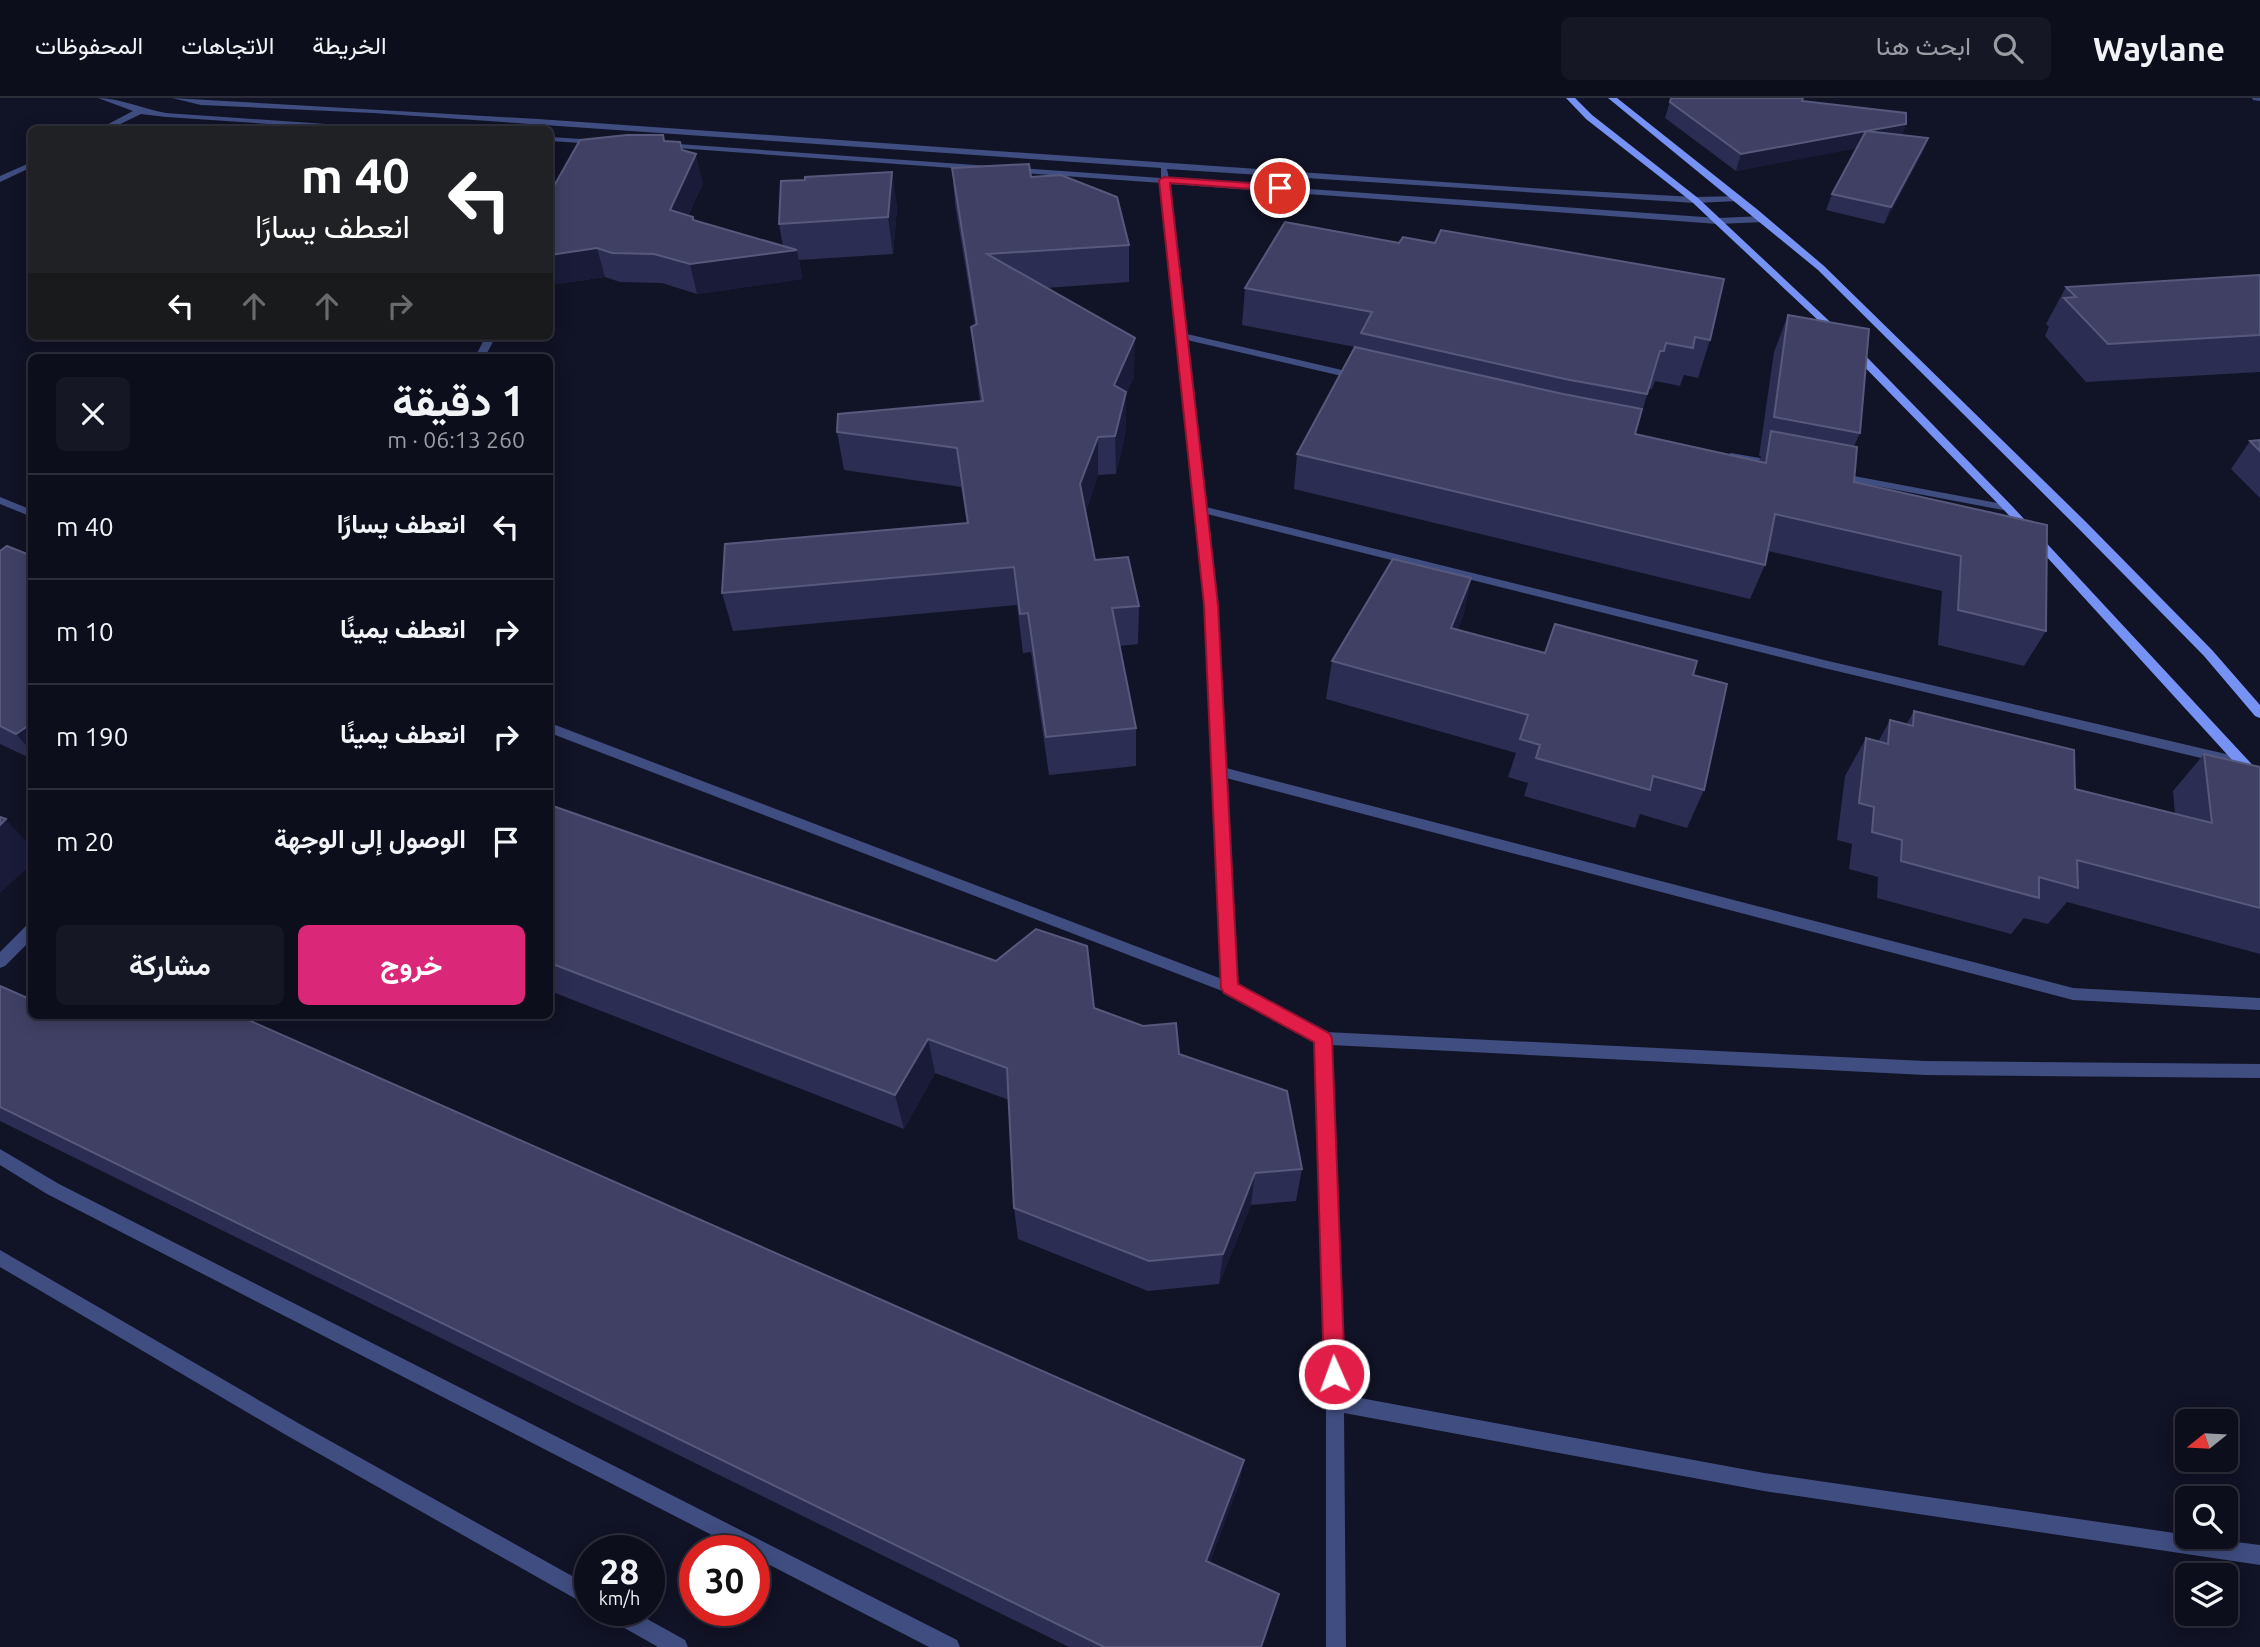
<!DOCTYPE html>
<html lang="ar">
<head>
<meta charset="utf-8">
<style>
  :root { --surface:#0d0e1c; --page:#161725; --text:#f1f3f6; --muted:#9a9ca3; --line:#2d2e3b; --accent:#db2777 }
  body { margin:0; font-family:Ubuntu,Vazirmatn,sans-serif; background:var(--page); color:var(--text); direction:rtl; height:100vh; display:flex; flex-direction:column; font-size:26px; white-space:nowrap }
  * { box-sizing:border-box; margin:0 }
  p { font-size:23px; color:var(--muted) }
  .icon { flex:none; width:38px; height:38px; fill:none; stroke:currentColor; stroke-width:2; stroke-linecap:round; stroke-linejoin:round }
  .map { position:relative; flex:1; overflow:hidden; direction:ltr }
  .details { position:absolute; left:28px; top:256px; width:525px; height:665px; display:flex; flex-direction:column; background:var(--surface); border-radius:10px; box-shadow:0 4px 18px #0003,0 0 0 2px var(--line); direction:rtl }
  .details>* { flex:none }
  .guide { position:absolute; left:28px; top:28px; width:525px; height:214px; border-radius:10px; box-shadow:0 4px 18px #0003,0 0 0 2px var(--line); direction:rtl; background:#202124; color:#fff; overflow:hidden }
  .needle { width:46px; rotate:252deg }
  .tools { position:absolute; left:2175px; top:1311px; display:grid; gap:14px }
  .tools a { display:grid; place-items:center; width:63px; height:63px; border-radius:10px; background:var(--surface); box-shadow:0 4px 18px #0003,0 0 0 2px var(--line); font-size:35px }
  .speed { position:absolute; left:574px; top:1437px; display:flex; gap:14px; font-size:35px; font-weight:700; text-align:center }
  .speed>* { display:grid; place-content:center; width:91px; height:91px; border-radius:50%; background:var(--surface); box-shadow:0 4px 18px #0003,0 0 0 2px var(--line); line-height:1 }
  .speed small { font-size:18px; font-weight:400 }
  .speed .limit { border:10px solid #d22; background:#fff; color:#111 }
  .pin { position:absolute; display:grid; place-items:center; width:60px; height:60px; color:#fff; margin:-30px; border:4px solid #fff; border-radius:50%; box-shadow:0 2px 7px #0007 }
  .me { position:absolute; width:77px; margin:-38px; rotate:358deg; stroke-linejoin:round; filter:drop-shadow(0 0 5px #0008) }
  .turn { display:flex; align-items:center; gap:24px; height:147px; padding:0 28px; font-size:32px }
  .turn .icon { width:91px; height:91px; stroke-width:2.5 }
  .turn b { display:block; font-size:49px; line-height:60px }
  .lanes { display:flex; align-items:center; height:66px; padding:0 28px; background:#0003; justify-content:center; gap:35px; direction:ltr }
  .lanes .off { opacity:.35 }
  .round { display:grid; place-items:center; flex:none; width:74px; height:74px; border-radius:10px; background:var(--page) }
  .overview { display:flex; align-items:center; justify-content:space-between; height:119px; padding:0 28px }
  h1 { font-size:42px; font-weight:700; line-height:52px }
  .action { display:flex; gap:14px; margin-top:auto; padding:14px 28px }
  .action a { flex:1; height:80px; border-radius:10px; background:var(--accent); color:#fff; font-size:28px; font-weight:700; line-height:80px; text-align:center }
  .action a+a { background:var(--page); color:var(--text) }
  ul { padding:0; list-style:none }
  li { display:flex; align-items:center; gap:21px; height:105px; padding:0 28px; border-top:2px solid var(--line) }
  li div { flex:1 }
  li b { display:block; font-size:26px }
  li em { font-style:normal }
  header { display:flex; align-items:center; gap:42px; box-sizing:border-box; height:98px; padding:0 35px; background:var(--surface); border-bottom:2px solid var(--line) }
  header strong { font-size:33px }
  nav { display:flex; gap:38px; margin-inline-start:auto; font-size:24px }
  .search { width:490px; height:63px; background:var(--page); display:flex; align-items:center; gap:18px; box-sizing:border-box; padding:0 24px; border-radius:10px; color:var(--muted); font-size:26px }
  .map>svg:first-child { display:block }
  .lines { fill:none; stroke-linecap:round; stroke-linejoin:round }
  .service { fill:#404d81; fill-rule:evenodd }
  .minor { fill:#404d81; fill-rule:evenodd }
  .secondary { fill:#7792f5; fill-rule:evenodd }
  .wall { fill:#2c2d52 }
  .shaded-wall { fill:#191b39 }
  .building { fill:#3f4064; stroke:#57597c; stroke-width:2 }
  .route { fill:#e11d48; stroke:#92132f; stroke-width:2 }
</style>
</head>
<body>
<header>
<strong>Waylane</strong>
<div class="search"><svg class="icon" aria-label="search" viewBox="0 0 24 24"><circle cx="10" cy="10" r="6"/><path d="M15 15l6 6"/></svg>ابحث هنا</div>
<nav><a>الخريطة</a><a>الاتجاهات</a><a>المحفوظات</a></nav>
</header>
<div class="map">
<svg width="2260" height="1549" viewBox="0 0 2260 1549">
  <rect width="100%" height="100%" fill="#111326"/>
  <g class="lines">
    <!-- service -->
    <path class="service" d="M2252 0H2260V3L2253 2Z"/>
    <!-- minor -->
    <path class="minor" d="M98 0C119 0 144 11 166 15L412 32H360L166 19 141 16 108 32H97L133 13Z
      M172 0 538 21 1530 90 1695 99 1741 98 1742 100 1738 103 1695 105 1167 71 1169 81 1718 120 1764 118 1768 121 1764 124 1718 126 1170 86 1187 236 1359 276 1364 279 1359 282 1187 242 1206 409 1824 562 2243 660 2248 662 2250 665 2248 668 2243 670 1824 570 1207 416 1217 507 1226 670 2073 890 2260 900V912L2073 902 1226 680 1237 887 1325 934 1925 963 2260 966V980L1925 977 1331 947 1344 1297 1764 1375 2188 1437V1438L2260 1447V1467L1764 1393 1344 1315 1346 1549H1326V1304L1315 943 1225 894 550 635V625L1222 881 1205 507 1177 239 1175 237 1177 235 1161 85 663 49 659 47 663 45 1161 80V70L373 15 201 7Z
      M550 39 597 42 601 44 597 46 550 43Z
      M32 64V69L0 84V78Z
      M486 238H496L485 259H475Z
      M1731 355 1777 363 1782 366 1777 369 1727 360 1726 358Z
      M1838 375 2008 407 2014 410 2008 413 1834 380 1833 378Z
      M0 399 32 412V419L0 406Z
      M32 825V841L5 868 0 870V854L27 827Z
      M0 1051 59 1086 957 1542 960 1549H929L754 1459V1452H741L47 1096 0 1067Z
      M0 1152 298 1325 590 1488V1509L286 1337 0 1169Z
      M602 1512H631L685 1542 688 1549H658L605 1519Z"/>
    <!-- secondary -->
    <path class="secondary" d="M1566 0H1575L1592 17 1698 100 1842 235V239H1836L1692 104 1586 21Z
      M1608 0H1617L1758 112 1824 168 2086 424 2212 552 2260 607V620L2255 618 2204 558 2078 430 1818 172Z
      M1849 249H1857L2012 408 2260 675V689L2255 687 2004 412 1849 253Z"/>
  </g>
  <!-- wall -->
  <path class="wall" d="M1671 0 1802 3 1906 26 1902 37 1928 40 1922 56 1884 126 1826 112 1832 96 1856 50 1736 73 1665 20Z
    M664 43 682 52 703 85 688 118 693 122 783 148 779 126 805 82 892 74 897 110 893 156 799 162 802 181 697 196 662 185 620 184 605 179 550 187V95Z
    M952 70 1031 79 1129 147V184L1046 190 1134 278 1126 297V332L1116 376 1098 377 1086 413 1095 462 1139 508 1138 546 1119 548 1136 630V668L1049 677 1031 554 1023 555 1017 507 733 533 722 495 967 426 961 389 844 372 837 334 980 303 975 266 971 229 975 227 955 106Z
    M1399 145 1710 242 1698 280 1684 277 1680 288 1655 283 1652 291H1649L1635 336 1759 363 1761 358H1759L1774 254 1788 217 1860 335 1854 348V384L2047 427 2046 533 2024 568 1938 547 1942 493 1768 453 1765 467 1750 501 1294 391 1297 356 1355 249 1242 227 1245 190Z
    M2260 177V274L2086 284 2045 238 2049 229 2046 226 2066 189Z
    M2260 342V400L2231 371 2250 343Z
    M0 453 32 458V661L0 646Z
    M1471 480 1463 519 1457 532 1545 555 1693 577 1704 692 1687 730 1640 716 1635 730 1524 698 1528 685 1508 679 1516 655 1326 601 1332 563Z
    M1914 613 2075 691 2175 716 2173 693 2204 656 2260 669V856L2067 804 2048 826 2024 820 2011 836 1877 800 1878 779 1849 771 1852 746 1837 742 1845 678 1866 640 1878 644 1890 622 1906 627Z
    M550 707 1094 910 1179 956 1302 1071 1296 1103 1251 1107 1219 1186 1148 1193 1018 1141 1014 1110 1009 1002 935 975 904 1031 550 893Z
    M0 888 32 917 1244 1362 1239 1386 1210 1464 1261 1549H1069L0 1023Z"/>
  <!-- shaded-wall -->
  <path class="shaded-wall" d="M1906 26 1900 42 1866 33Z
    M1866 33 1859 50 1736 73 1741 56Z
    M1928 40 1922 56 1884 126 1891 109Z
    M696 56 703 85 677 141 670 112Z
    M892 74 897 110 893 156 888 119Z
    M597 150 605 179 550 187V157Z
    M797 152 802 181 697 196 690 166Z
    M1135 240 1134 278 1126 297V332L1116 376 1114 287Z
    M1098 339V377L1082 424 1080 386Z
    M1471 480 1463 519 1443 568 1451 530Z
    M32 625V654L16 636Z
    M6 721 32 750V766L0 795V727Z
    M928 941 935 975 904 1031 895 997Z
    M1255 1075 1251 1107 1219 1186 1223 1156Z
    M1244 1362 1239 1386 1203 1483 1206 1463Z"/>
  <!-- building -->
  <path class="building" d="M1671 0H1803L1802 3 1906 15V26L1866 33 1928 40 1891 109 1832 96 1866 33 1741 56 1670 4Z
    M627 37H663L664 43 680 44 682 52 696 56 670 112 693 119V122L797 152 690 166 654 156 612 155 597 150 550 157V95L580 42Z
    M1029 66 1031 79 1061 77 1117 99 1129 147 987 156 1135 240 1114 287 1126 294 1115 338 1098 339 1080 386 1095 462 1128 459 1139 508 1112 510 1136 630 1046 639 1028 515 1020 516 1014 469 722 495 725 446 968 425 957 350 837 334 838 316 983 303 971 229 977 226 952 70Z
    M892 74 888 119 779 126 781 83 805 82V79Z
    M1285 124 1399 145 1403 139 1435 145 1441 132 1724 181 1710 242 1695 239 1693 250 1666 245 1664 253H1660L1647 296 1565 281 1361 235 1372 214 1245 190Z
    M2260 177V237L2108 246 2064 200 2076 199 2066 189Z
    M1788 217 1869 231 1860 335 1774 319Z
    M1355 249 1563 296 1642 311 1635 336 1766 365 1771 333 1857 349 1854 384 2047 427 2046 533 1958 512 1961 458 1775 416 1765 467 1297 356Z
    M2260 342V353L2250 343Z
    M7 448 32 458V625L16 636 0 628V453Z
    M1393 461 1471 480 1451 530 1545 555 1555 526 1697 563 1693 577 1727 586 1704 692 1653 678 1650 692 1536 660 1540 647 1520 641 1528 617 1332 563Z
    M1914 613 2074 652 2075 691 2212 725 2204 656 2260 669V810L2077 762 2078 790 2039 779V800L1901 763 1902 742 1872 734 1874 709 1859 705 1866 640 1888 646 1890 622 1913 628Z
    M550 707 996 863 1036 831 1087 848 1094 910 1143 928 1176 925 1179 956 1287 993 1302 1071 1255 1075 1223 1156 1149 1163 1014 1110 1007 970 928 941 895 997 550 865Z
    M0 719 6 721 0 727Z
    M0 888 32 902V917H237L1244 1362 1206 1463 1279 1496 1261 1549H1104L0 1009Z"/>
  <!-- route -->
  <path class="route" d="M1164 79 1280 87 1285 90 1280 93 1170 85 1218 507 1238 886 1329 935 1332 940 1345 1276 1342 1283 1334 1286 1327 1283 1324 1276 1314 944 1224 895 1221 890 1204 507 1159 82Z"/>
</svg>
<div class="tools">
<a><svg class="needle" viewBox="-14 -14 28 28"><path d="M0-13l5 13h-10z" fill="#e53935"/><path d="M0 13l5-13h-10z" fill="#9a9ca3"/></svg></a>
<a><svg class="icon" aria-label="search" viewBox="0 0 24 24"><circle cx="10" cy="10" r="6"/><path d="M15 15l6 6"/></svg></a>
<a><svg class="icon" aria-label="layers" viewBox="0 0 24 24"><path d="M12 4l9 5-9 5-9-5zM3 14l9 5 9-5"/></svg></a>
</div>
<div class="speed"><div>28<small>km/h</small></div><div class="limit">30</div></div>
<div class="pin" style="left:1280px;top:90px;background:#d93025"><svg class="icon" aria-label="arrive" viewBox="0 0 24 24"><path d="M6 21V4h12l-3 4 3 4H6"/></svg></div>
<svg class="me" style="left:1334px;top:1276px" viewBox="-20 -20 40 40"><circle r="17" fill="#e11d48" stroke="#fff" stroke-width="3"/><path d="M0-11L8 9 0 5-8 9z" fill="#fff"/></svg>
<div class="guide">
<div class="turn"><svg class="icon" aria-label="left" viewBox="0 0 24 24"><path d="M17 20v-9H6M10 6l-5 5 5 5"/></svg><div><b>40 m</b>انعطف يسارًا</div></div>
<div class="lanes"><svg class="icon" aria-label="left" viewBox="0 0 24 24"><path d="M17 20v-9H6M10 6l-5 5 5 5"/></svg><svg class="icon off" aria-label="ahead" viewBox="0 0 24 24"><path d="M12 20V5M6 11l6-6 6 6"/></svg><svg class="icon off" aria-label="ahead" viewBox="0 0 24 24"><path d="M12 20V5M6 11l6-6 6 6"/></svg><svg class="icon off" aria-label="right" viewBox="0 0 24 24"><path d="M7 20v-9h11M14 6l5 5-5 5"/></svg></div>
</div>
<section class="details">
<div class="overview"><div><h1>1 دقيقة</h1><p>260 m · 06:13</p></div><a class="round"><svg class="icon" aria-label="close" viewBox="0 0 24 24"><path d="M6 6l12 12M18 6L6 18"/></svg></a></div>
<ul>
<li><svg class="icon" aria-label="left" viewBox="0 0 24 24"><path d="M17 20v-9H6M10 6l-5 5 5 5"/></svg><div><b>انعطف يسارًا</b></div><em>40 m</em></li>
<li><svg class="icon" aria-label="right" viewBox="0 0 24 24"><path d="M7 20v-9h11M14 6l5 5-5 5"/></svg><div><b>انعطف يمينًا</b></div><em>10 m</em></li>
<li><svg class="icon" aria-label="right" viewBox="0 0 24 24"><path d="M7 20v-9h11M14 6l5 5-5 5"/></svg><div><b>انعطف يمينًا</b></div><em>190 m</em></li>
<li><svg class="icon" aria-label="arrive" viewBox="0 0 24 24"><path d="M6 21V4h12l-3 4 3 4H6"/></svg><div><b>الوصول إلى الوجهة</b></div><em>20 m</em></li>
</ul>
<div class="action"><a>خروج</a><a>مشاركة</a></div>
</section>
</div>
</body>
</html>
